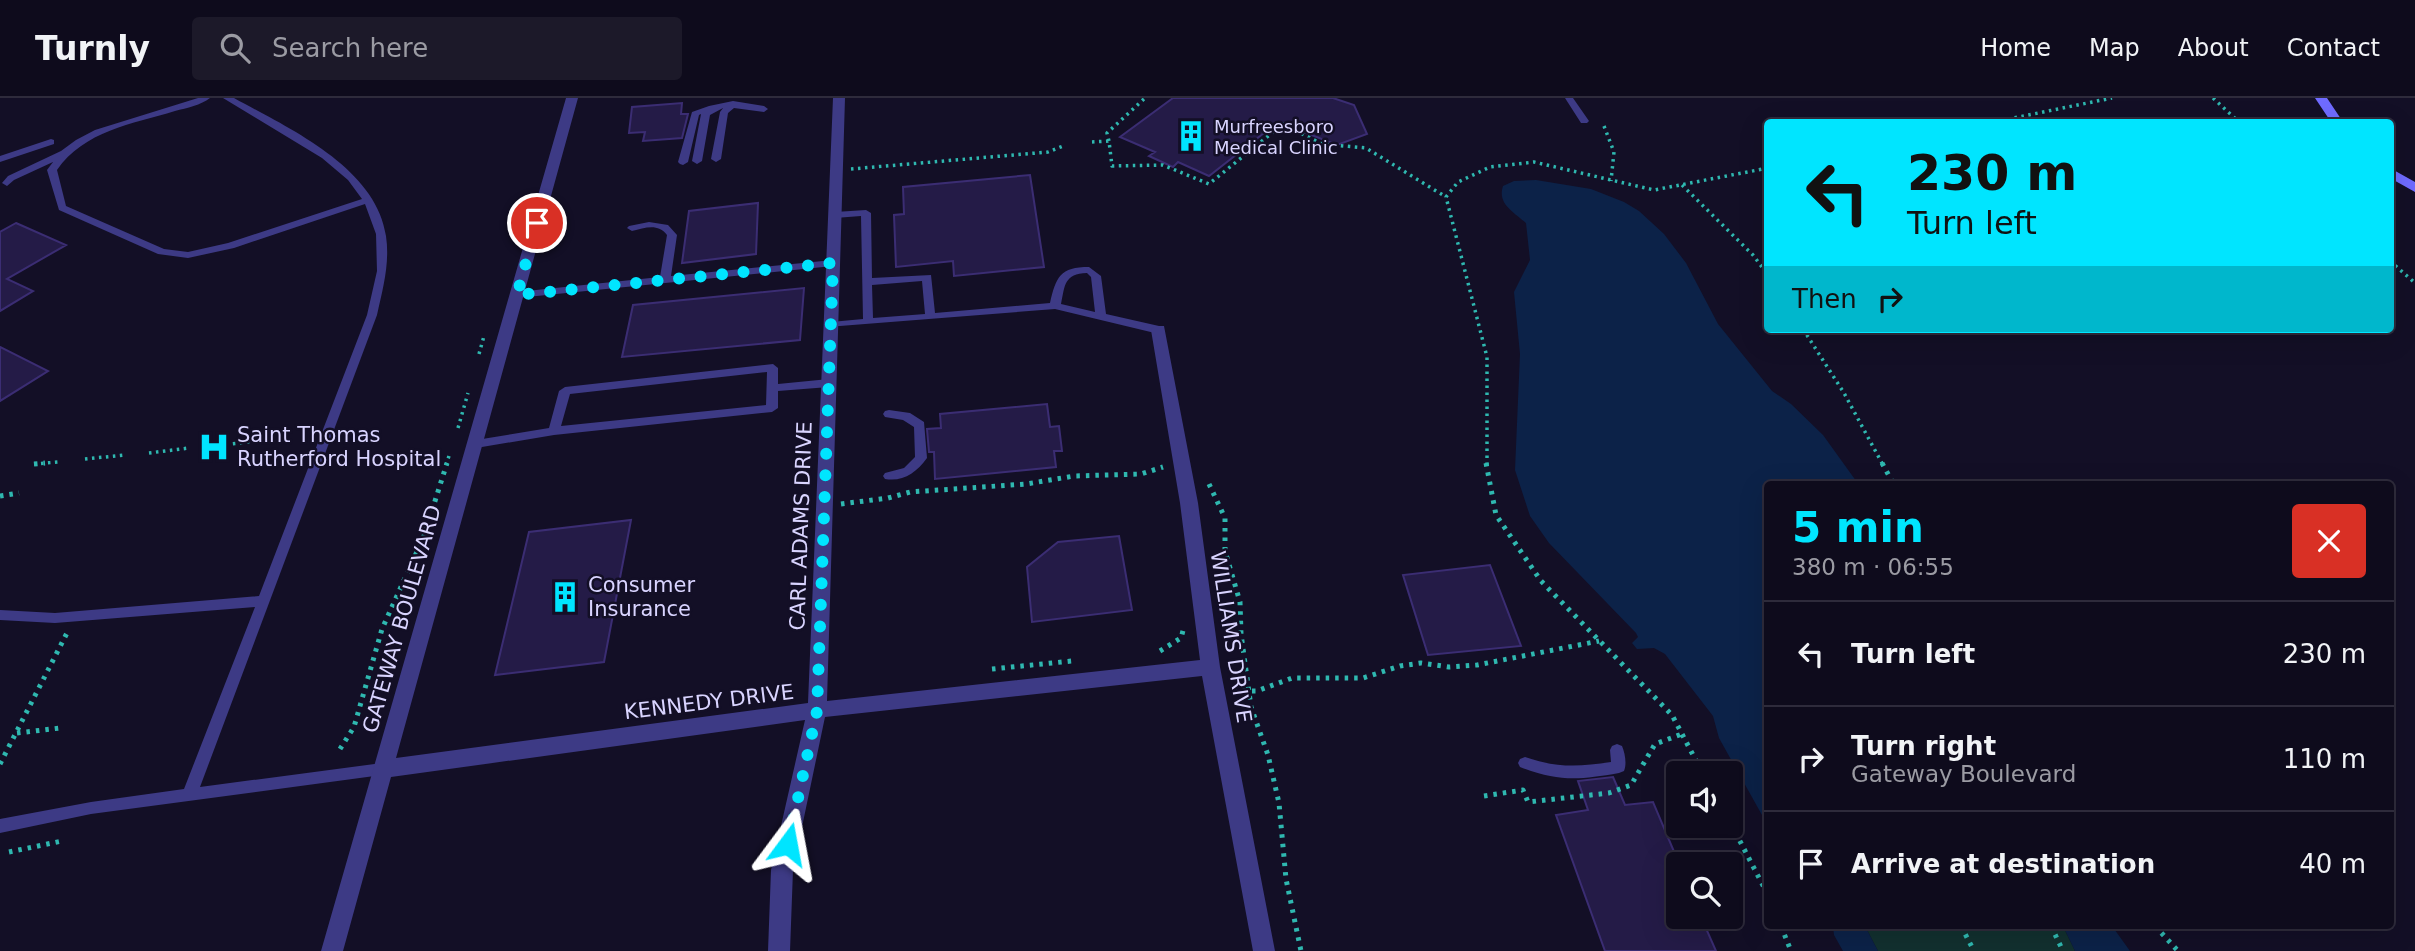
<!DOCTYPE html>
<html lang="en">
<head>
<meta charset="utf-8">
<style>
  :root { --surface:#0e0b1c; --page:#1c1929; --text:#f1f3f6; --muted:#9b9ba3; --line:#2e2b3b; --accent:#00e5ff }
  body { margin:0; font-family:"DejaVu Sans",sans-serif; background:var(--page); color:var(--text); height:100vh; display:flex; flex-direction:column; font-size:26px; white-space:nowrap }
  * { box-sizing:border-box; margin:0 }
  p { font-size:23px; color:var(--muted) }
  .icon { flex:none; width:38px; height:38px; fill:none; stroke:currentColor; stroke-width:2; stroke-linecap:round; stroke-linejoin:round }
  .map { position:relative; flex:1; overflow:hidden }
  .panel { position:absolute; left:1764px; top:383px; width:630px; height:448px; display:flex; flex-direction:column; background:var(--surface); border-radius:7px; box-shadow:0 7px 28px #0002,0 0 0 2px var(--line) }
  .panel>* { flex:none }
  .hud { position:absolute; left:1764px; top:21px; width:630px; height:214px; border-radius:7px; box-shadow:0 7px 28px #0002,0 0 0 2px var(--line); background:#00e5ff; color:#111; overflow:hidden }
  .fabs { position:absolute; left:1666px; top:663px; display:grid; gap:14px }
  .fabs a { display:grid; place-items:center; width:77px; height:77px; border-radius:7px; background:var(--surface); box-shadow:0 7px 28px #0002,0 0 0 2px var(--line); font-size:35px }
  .pin { position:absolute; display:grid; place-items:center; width:60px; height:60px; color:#fff; margin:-30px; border:4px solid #fff; border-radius:50%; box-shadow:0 2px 7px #0007 }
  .me { position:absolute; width:77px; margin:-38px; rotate:13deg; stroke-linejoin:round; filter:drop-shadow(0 0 5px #0008) }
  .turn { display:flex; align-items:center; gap:24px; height:147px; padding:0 28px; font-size:32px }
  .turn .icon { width:91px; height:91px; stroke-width:2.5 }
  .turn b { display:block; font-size:49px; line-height:60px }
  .then { display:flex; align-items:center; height:66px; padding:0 28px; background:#0003; gap:14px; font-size:26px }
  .round { display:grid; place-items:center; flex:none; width:74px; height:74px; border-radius:7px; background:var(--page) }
  .headline { display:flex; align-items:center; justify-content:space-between; height:119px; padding:0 28px }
  h1 { font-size:42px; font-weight:700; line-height:52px; color:var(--accent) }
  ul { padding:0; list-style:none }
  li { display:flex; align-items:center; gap:21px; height:105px; padding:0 28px; border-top:2px solid var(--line) }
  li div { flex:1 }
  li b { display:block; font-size:26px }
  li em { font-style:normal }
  header { display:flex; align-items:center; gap:42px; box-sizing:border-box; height:98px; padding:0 35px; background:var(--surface); border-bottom:2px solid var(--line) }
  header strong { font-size:33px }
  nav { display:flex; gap:38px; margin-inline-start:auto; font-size:24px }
  .search { width:490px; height:63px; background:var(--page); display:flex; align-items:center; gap:18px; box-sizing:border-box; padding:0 24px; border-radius:7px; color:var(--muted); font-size:26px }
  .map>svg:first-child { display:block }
  .green { fill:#12302f }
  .water { fill:#0c2248 }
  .building { fill:#241b47; stroke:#3b2d73; stroke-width:2 }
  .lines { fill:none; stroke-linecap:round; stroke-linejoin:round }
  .path-far1 { stroke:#2fb8b0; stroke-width:3.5; stroke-dasharray:2.5 4.5; stroke-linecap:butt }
  .path { stroke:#2fb8b0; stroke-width:5; stroke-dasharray:3.5 6; stroke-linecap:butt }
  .lane { fill:#3d3a85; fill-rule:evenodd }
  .street { fill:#3d3a85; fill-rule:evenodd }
  .secondary { fill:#6f6bff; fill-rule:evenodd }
  .route { stroke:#00e5ff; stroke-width:12; stroke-dasharray:0 21.6 }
  .labels { text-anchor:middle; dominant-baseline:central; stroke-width:5; stroke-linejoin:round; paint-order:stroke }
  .far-poi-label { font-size:18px; fill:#d9d4ff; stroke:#130f26; text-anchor:start }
  .poi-label { font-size:21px; fill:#d9d4ff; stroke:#130f26; text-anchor:start }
  .street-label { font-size:21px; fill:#d9d4ff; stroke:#130f26 }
</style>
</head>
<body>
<header>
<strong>Turnly</strong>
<div class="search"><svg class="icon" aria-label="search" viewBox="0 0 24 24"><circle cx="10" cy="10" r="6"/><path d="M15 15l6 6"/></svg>Search here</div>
<nav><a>Home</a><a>Map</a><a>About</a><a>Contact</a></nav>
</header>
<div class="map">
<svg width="2415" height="853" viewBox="0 0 2415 853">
  <rect width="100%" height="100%" fill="#130f26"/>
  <!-- green -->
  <path class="green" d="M1865 828H2063L2075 853H1878Z"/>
  <!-- water -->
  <path class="water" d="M1536 82 1591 91 1624 104 1639 113 1664 136 1686 165 1718 226 1772 293 1791 306 1823 337 1859 387H1768L1767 726 1719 640 1713 618 1665 556 1654 550 1637 551 1632 545 1638 539 1636 535 1549 445 1530 418 1515 372 1520 256 1514 194 1530 162 1526 125C1514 114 1497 106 1503 88L1514 83Z
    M1833 828H1865L1878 853H1843L1834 837Z
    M2063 828H2112L2130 853H2075Z"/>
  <!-- building -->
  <path class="building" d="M1173 0H1333L1354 7 1367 36 1337 47 1278 24 1209 78 1178 64 1173 69 1149 58 1155 54 1120 39Z
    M682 5 681 16H688L682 40 643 43 645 34 629 35 632 9Z
    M1030 77 1044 169 954 178 953 163 896 169 894 117 904 116 903 89Z
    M758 105 756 156 682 165 689 113Z
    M16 125 66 147 7 181 33 193 0 213V134Z
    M804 190 800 242 622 259 633 207Z
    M0 249 48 273 0 303Z
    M1047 306 1050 329 1059 328 1062 353H1054L1056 369 935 381 934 354H929L927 331 941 330 940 316Z
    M631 422 604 564 495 577 529 434Z
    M1119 438 1132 512 1032 524 1027 469 1058 444Z
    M1490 467 1521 548 1428 557 1403 477Z
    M1613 679 1625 707 1653 704 1678 763V819H1701L1716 853H1605L1556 717 1588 712 1578 683Z"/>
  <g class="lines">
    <!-- path-far1 -->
    <path class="path-far1" d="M2213 0 2239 24
      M1994 24 2112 0
      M1604 28 1614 54 1611 83
      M1109 43 1107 35 1145 0
      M1092 44 1109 43 1112 68 1163 67 1209 86 1283 26 1322 46 1366 50 1446 99
      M851 71 1048 54 1063 48
      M1682 87 1753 157 1768 177
      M2390 163 2415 185
      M1803 231 1844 295 1883 367
      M479 256 484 238
      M458 330 468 295
      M212 348 266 342
      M149 355 189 350
      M85 361 125 357
      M34 366 58 364
      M446 367 449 358
      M1487 367V259L1446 99 1458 84 1490 69 1534 64 1654 92 1768 70"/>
    <!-- path -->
    <path class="path" d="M1486 365 1496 417 1541 483 1672 617 1703 676
      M1882 365 1894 387
      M34 366 45 365
      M1209 386 1225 420V453L1240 504 1241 536 1251 609 1268 657 1279 705 1286 781 1301 853
      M0 398 19 395
      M841 406 888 400 910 394 1026 386 1074 378 1141 376 1163 369
      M1160 553 1181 540 1184 529
      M992 571 1072 563
      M1233 593H1257L1292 580H1363L1400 568 1421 565 1449 569 1477 567 1599 543
      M17 635 60 630
      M340 651 354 629 382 531 424 438 447 365
      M0 666 68 533
      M1484 698 1523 692 1528 704 1609 695 1631 687 1655 646 1682 636
      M1731 726 1768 797
      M9 754 62 743
      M1781 828 1791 853
      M1961 828 1974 853
      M2051 828 2063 853
      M2155 828 2178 853"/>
    <!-- lane -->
    <path class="lane" d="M198 0H210C201 7 187 10 175 13 132 26 84 33 57 72L66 108 164 151 188 154 228 145 362 101 348 82 322 60 223 0H234C288 30 376 69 386 138 390 165 383 190 377 217L200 689 382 665 387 667 389 671 387 675 382 677 91 716 0 735V721L91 704 184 691 255 509 55 525 0 522V512L55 515 259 498 367 217 377 173 376 136 365 106 234 150 188 160 158 156 59 112 47 72 53 64 14 82 7 88 2 85 8 78 61 53 76 42 95 32Z
      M1565 0H1573L1589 23 1587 25H1581Z
      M733 3 764 8 768 11 764 14 734 10 728 15 721 61 716 64 711 61 720 14 723 10 710 17 702 63 697 66 692 63 701 16 699 17 688 64 683 67 680 66 678 64 692 14 709 8Z
      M51 41 54 42V46L0 64V58Z
      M866 112 871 115 872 180 931 177 935 215 1050 205C1056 179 1060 169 1089 169L1101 178 1106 216 1159 228 1164 232 1159 236 1055 211 827 229 826 227 831 224 863 221 861 118 835 120 830 117 835 114ZM1087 175 1091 179 1095 214 1061 206C1065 187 1064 176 1087 175ZM922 183 925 216 873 220 872 187Z
      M649 124 668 127 677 137 671 178 833 162 838 165 833 168 517 200 512 197 517 194 660 179 667 137C658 125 645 130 632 133L627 130 629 128Z
      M773 266 778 270V286L829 281 835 285 829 289 778 293V310L772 314 554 337 476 350 470 346 476 342 549 330 559 293 565 289ZM767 274 766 307 561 328 570 296Z
      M889 312 910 315 924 324 927 360C916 375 903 384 885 381L883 378 885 375 904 370 915 359 914 329 903 322 885 319 883 316 885 313Z
      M1617 646 1622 648C1625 655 1627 666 1624 673L1619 675C1579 682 1559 684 1520 669L1518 665 1520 661 1525 659C1557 670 1578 669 1611 664L1610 652 1612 648Z"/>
    <!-- street -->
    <path class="street" d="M566 0H578L396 660 808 605 833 0H845L827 603 1200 562 1180 405 1151 232 1154 228H1164L1198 405 1220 569 1275 853H1253L1202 578 825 619 793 772 790 853H768L771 772 805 622 391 679 343 853H321Z"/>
    <!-- secondary -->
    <path class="secondary" d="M2315 0H2327L2343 24H2331Z
      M2390 70 2415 84V94L2390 80Z"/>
  </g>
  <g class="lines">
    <!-- route -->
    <path class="route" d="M537 125 517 197 833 165 817 613 788 746"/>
  </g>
  <!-- icons -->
  <defs>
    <symbol id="building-bare" viewBox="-9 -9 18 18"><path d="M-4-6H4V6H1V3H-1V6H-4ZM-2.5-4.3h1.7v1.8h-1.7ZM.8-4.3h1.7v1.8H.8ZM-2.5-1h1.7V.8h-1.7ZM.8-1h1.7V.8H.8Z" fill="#00e5ff" stroke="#130f26" stroke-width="2.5" paint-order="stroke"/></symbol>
    <symbol id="hospital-bare" viewBox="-9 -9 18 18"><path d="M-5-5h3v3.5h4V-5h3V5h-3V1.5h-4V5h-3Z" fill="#00e5ff" stroke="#130f26" stroke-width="2.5" paint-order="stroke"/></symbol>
  </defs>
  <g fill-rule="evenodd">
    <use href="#building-bare" x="1169" y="16" width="44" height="44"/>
    <use href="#hospital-bare" x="192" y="327" width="44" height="44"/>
    <use href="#building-bare" x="543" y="477" width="44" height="44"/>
  </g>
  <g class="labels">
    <!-- far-poi labels -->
    <g class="far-poi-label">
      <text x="1214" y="28">Murfreesboro<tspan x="1214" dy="21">Medical Clinic</tspan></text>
    </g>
    <!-- poi labels -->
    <g class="poi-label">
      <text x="237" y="337">Saint Thomas<tspan x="237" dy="24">Rutherford Hospital</tspan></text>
      <text x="588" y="487">Consumer<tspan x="588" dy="24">Insurance</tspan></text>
    </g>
    <!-- street labels -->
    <g class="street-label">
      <text transform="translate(801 428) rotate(-88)">CARL ADAMS DRIVE</text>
      <text transform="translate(402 521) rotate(-74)">GATEWAY BOULEVARD</text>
      <text transform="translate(1231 539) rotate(81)">WILLIAMS DRIVE</text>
      <text transform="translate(709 604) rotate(-7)">KENNEDY DRIVE</text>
    </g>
  </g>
</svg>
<div class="fabs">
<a><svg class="icon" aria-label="sound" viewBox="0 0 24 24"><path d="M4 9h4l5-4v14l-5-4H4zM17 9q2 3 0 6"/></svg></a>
<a><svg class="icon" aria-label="search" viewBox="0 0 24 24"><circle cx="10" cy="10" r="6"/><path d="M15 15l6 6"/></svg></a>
</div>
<div class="pin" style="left:537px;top:125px;background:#d93025"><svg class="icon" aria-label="arrive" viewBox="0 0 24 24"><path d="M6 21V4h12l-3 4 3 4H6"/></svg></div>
<svg class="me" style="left:788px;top:746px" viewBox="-20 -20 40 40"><path d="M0-17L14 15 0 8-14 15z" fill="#00e5ff" stroke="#fff" stroke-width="4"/></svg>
<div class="hud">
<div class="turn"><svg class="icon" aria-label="left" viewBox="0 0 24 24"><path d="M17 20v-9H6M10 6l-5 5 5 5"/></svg><div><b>230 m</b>Turn left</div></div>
<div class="then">Then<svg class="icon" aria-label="right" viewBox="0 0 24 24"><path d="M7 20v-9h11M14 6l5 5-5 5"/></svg></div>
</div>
<section class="panel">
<div class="headline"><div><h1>5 min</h1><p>380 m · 06:55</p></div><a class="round" style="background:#d93025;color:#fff"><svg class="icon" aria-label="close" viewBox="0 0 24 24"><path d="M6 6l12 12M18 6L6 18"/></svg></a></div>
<ul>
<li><svg class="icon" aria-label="left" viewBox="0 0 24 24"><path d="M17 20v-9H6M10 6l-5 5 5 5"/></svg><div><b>Turn left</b></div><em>230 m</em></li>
<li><svg class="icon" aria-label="right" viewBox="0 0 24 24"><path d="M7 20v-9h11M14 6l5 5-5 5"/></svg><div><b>Turn right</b><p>Gateway Boulevard</p></div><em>110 m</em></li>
<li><svg class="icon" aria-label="arrive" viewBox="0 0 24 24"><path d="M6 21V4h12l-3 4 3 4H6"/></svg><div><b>Arrive at destination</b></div><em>40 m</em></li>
</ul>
</section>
</div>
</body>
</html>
